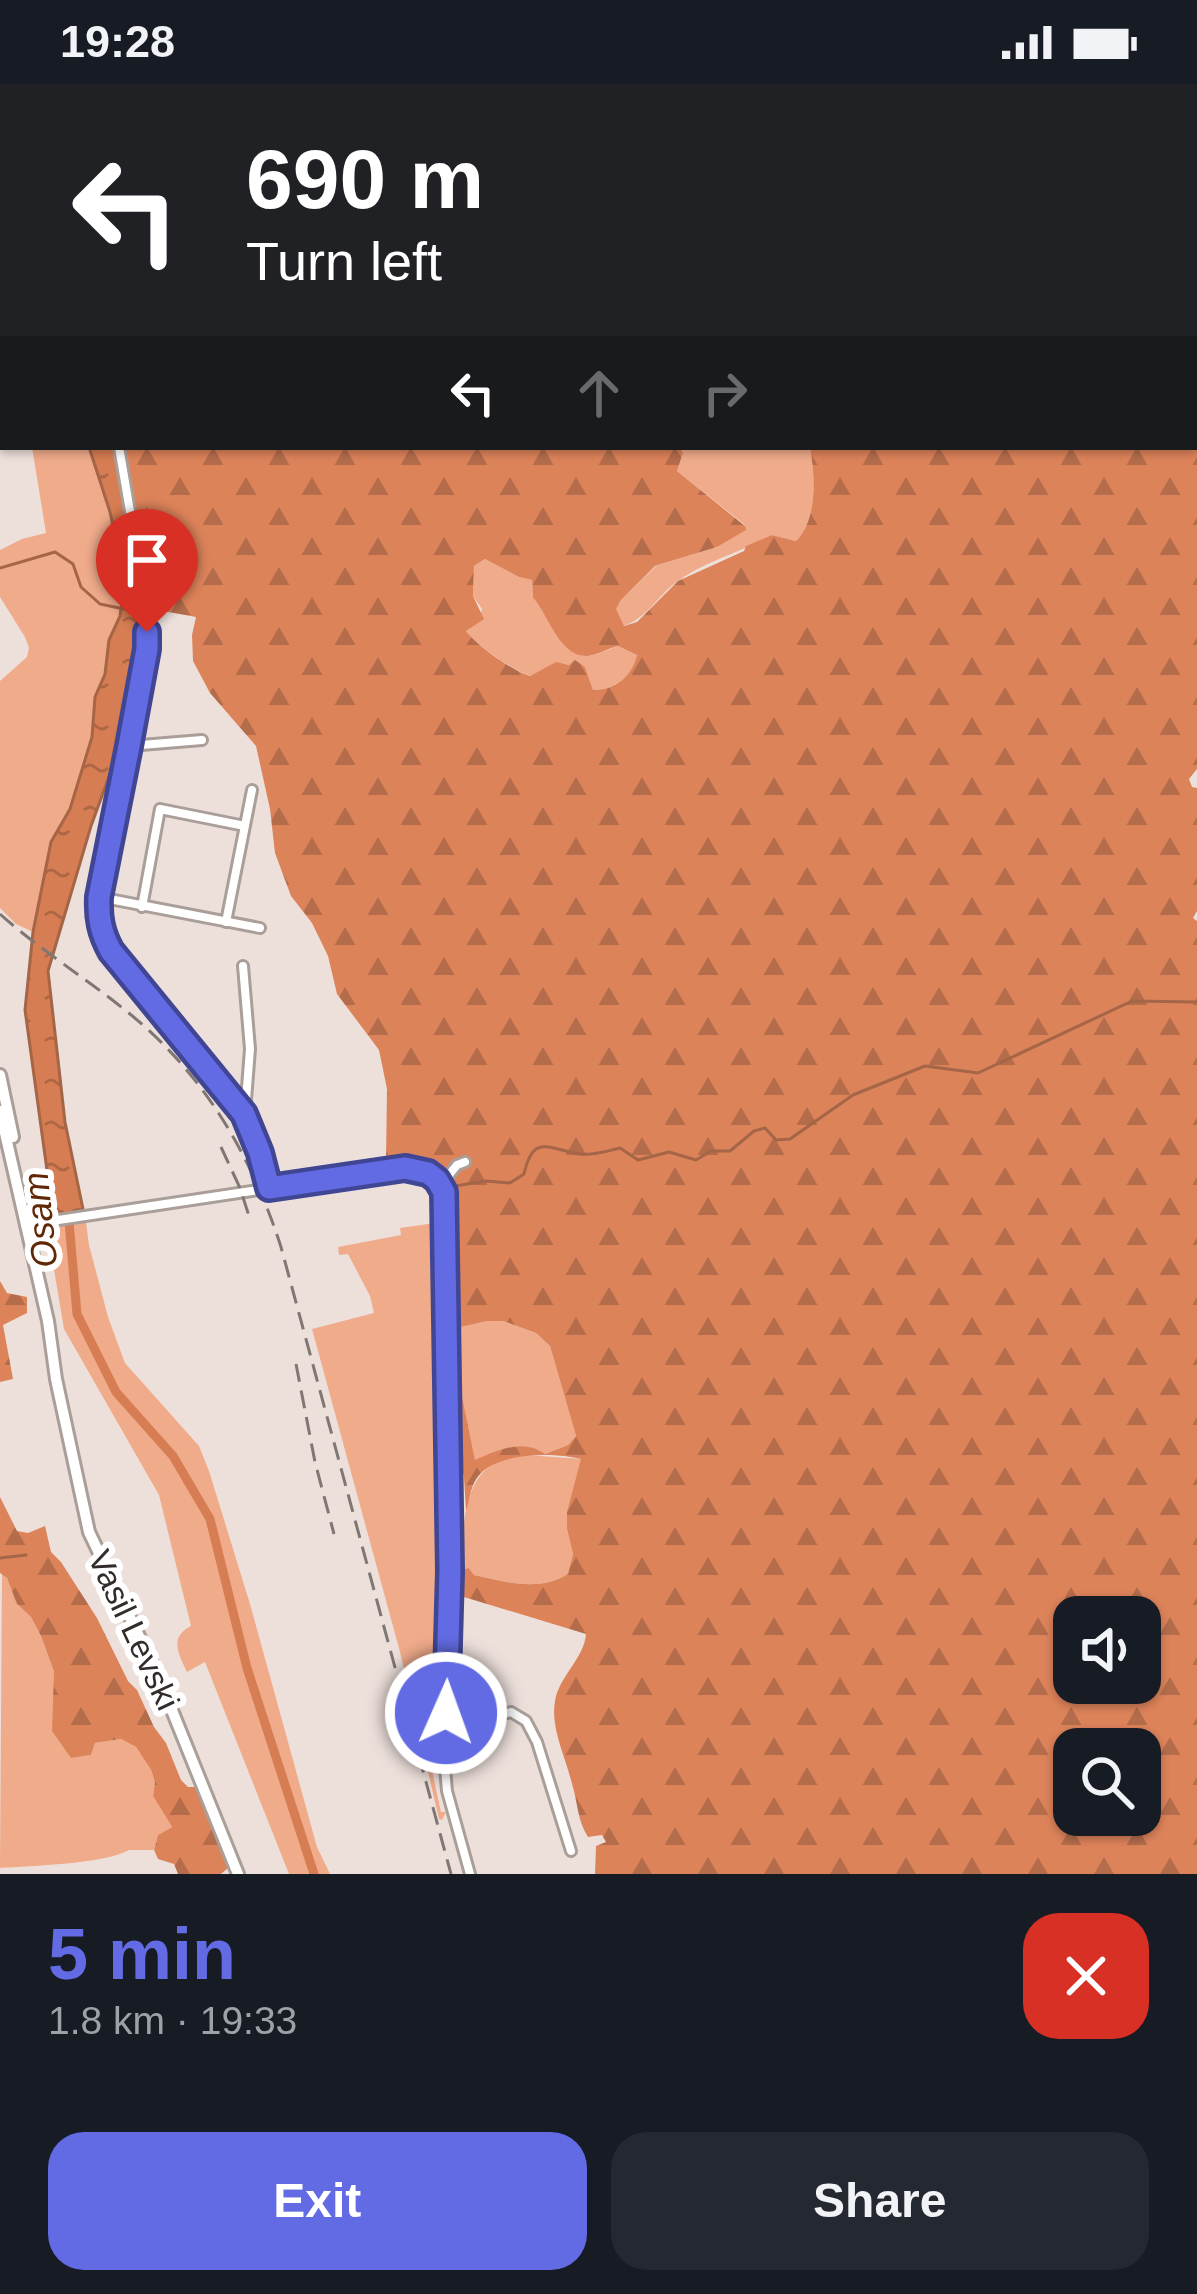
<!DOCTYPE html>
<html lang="en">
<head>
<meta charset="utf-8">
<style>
  :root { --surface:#171b24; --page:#242831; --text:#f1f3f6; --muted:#9ea1a6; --accent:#626be3 }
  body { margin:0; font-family:Arial,sans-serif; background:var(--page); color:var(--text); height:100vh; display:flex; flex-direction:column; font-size:45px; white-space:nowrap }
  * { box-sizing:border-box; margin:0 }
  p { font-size:39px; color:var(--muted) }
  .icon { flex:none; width:66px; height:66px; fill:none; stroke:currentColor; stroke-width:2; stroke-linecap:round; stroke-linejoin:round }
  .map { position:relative; height:1790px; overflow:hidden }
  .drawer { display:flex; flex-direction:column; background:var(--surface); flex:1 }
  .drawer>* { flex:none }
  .guide { position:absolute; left:0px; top:0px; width:1197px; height:366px; box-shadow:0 3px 9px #0004; background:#202124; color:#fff; overflow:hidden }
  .controls { position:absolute; left:1053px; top:1512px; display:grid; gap:24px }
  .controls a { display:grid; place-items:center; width:108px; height:108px; border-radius:24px; background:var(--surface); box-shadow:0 3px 9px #0004; font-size:60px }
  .pin { position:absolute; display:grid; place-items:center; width:102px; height:102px; color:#fff; margin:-123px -51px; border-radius:50% 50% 50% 0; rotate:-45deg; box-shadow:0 0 12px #0007 }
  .pin .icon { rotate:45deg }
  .me { position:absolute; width:132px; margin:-66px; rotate:2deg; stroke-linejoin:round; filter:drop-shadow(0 0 9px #0008) }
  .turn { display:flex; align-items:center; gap:42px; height:252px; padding:0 48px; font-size:54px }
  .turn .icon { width:156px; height:156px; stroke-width:2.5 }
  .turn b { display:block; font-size:84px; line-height:102px }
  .lanes { display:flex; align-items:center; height:114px; padding:0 48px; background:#0003; justify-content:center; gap:60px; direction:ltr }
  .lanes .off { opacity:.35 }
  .round { display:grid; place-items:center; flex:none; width:126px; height:126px; border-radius:36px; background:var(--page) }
  .overview { display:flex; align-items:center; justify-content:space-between; height:204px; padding:0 48px }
  h1 { font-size:72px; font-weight:600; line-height:90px; color:var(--accent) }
  .cta { display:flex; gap:24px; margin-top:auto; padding:24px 48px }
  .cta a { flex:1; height:138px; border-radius:36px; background:var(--accent); color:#fff; font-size:48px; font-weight:600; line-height:138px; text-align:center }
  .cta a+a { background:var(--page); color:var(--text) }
  .status { display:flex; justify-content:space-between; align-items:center; height:84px; padding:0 60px; background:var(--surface); direction:ltr }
  .status svg { height:33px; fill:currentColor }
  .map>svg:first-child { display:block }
  .grass { fill:#f0ab8b }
  .forest { fill:url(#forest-firs); fill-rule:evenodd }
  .water { fill:url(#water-ripples); stroke:#a56547; stroke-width:3 }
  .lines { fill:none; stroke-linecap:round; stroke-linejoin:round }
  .stream { stroke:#a56547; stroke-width:3 }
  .river { stroke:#d67d53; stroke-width:9 }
  .minor-casing { stroke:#aa9e99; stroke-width:14 }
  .major-casing { stroke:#aa9e99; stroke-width:16 }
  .minor { stroke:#fff; stroke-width:8 }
  .major { stroke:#fff; stroke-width:10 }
  .rail { stroke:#7f7774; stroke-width:3; stroke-dasharray:18 9; stroke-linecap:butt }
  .route-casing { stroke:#404694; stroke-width:30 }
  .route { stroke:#626be3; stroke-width:21 }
  .labels { text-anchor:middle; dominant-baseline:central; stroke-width:12; stroke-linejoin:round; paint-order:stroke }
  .street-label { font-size:33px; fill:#322d2b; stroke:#fff }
  .water-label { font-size:36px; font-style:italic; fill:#612808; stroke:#fff }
</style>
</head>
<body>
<div class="status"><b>19:28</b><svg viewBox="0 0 49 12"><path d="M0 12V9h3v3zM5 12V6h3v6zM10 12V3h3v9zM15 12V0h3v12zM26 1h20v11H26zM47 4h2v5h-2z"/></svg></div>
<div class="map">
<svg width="1197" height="1790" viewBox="0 0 1197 1790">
  <defs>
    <pattern id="forest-firs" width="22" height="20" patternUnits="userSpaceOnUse" patternTransform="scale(3)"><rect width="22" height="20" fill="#dd835a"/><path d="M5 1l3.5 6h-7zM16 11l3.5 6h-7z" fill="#b46c4b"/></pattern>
    <pattern id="water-ripples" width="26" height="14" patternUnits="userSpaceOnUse" patternTransform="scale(3)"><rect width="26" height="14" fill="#d67d53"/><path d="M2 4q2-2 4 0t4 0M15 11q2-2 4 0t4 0" fill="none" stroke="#ae6745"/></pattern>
  </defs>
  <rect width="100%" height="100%" fill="#ede0db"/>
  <!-- grass -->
  <path class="grass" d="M32 363H89L110 428 125 497 120 532 109 556 105 590 95 613 92 653 70 725 51 758 33 848 16 840 0 824V597L27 573 29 564 25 553 0 513V466L22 455 46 449Z
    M680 363H810C815 392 818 435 796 457L772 451C742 468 703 478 675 499 657 513 646 535 623 542L615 526 621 516 656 482 717 463 745 441 677 387 683 369Z
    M485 475 519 493 532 496 533 514C549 530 559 573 588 572 597 571 609 565 618 562L637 571C632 593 616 605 593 606L585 583 556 579 530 592C513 586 477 562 466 547L478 538 482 525 473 512 474 482Z
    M86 1138 89 1161 108 1233 125 1279 199 1362 209 1387 250 1520 317 1763 330 1790H289L205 1578 187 1588C178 1569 169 1553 191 1542L159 1411 64 1245 47 1144Z
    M435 1139 443 1345 441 1637 428 1668 441 1728H446L442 1736 439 1735 400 1568 312 1245 374 1229 370 1212 348 1170 339 1171 338 1163 401 1151 400 1144Z
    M487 1237H503L536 1249 550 1262 576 1352 568 1361 545 1370C523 1355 498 1365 475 1377L461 1307 460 1242Z
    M526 1371 582 1375 567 1445 573 1470 568 1490C538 1508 506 1498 474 1491L469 1484 462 1485C463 1451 461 1395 497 1378 505 1374 516 1373 526 1371Z
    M2 1488 12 1501 17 1520 31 1533 41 1552 54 1588V1602L71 1674 91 1671 95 1659 121 1655 136 1663 151 1686 155 1698 153 1712 172 1743 158 1751 154 1766H129C104 1780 31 1782 0 1784Z"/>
  <!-- forest -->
  <path class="forest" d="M162 0H557L562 3H161Z
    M961 0H1197V188L1194 187V3H944Z
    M1194 225 1197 231V685L1189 695 1192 703 1197 704V827L1193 834 1197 837V1790H595L596 1762 606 1758 602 1751 588 1753C577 1736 578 1719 572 1700 566 1674 550 1644 555 1617 559 1592 584 1575 586 1550L454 1510 462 1485 469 1484 474 1491C506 1498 539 1508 568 1490L573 1470 567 1445V1428L581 1375C553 1368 488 1367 474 1399 470 1407 469 1419 466 1427L464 1393 450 1324 442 1097C428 1076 410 1077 386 1077L387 1005 379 966 337 910 328 872 312 839 291 812 275 769 270 725 256 662 210 609 193 577 192 551 196 533 163 527 156 528 155 539 150 534 144 479 124 363H680L683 369 677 387 745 442 746 446 717 463 655 482 621 516 616 525 624 542 637 538 678 497 744 467 746 462 772 451 796 457C818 435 815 392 810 363H1194ZM485 475 519 493 532 496 533 514C548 529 559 574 588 572 597 571 609 564 618 562L637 571C632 592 616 606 593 606L585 583 575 576 569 581 556 578 530 592C513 587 477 562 466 547L484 535 473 512 474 482ZM487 1237H503L536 1249 550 1262 576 1352 568 1361 545 1370C523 1354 498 1366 475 1376L461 1307 460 1243ZM1074 1533H1140V1599H1074ZM1074 1665H1140V1731H1074Z
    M0 1197 7 1209 27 1213V1229L3 1241 13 1295 0 1298Z
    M0 1413 17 1447 28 1449 45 1442 51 1468 61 1478 97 1534 128 1597 137 1606 154 1643 166 1659 181 1696 188 1703H196L211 1735 228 1784 221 1790H178L174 1780 158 1775 154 1766 158 1751 172 1743 153 1712 155 1698 151 1686 136 1663 121 1655 95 1659 91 1671 71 1674 52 1647 54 1588 41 1552 31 1533 17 1520 7 1494 0 1489Z"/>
  <!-- water -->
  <path class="water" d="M89 363H115L145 538 133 627 91 742 48 887 65 1038 83 1125 53 1130 25 926 33 848 51 758 70 725 92 653 95 613 105 590 109 556 120 532 125 497 110 428Z"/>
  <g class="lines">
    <!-- stream -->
    <path class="stream" d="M0 484 55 468 73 480 81 503 100 520 124 525
      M455 1102 486 1097 510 1099 524 1090C533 1049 549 1065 579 1070 592 1072 607 1067 620 1064L638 1076 669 1068 696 1076 711 1067H730L754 1047 765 1044 776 1056 790 1055 853 1011 925 982 978 989 1132 917 1197 918
      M0 1474 26 1471"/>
    <!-- river -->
    <path class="river" d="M118 462 126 511
      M68 1126 77 1230 116 1308 173 1372 210 1435 247 1584 314 1790"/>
    <defs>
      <path id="minor" d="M628 0 639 3
        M156 3 157 0
        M119 363 143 503 147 548V565L129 662 99 813 102 851 128 889 245 1030 269 1104
        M129 662 202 656
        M99 813 260 844
        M142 823 160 725 245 742
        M226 838 252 706
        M243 882 250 965 245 1029
        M440 1102 457 1081 465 1078
        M25 1141 405 1084C427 1085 443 1095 445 1118L450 1487 444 1672 447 1707 470 1790
        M475 1655 488 1634 511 1628 526 1637 537 1658 571 1767"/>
      <path id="major" d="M0 991 13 1053
        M0 1027 48 1237 56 1295 89 1448 159 1594 238 1790"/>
    </defs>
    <!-- minor casing -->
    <use href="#minor" class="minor-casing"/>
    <!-- major casing -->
    <use href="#major" class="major-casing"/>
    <!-- minor -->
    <use href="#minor" class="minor"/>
    <!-- major -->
    <use href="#major" class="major"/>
    <!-- rail -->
    <path class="rail" d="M0 830C39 865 84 893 125 926 203 988 251 1070 281 1163L451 1790
      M221 1063 240 1104 249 1132
      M296 1280 315 1378 334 1450"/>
  </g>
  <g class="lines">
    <defs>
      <path id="route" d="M147 548V565L129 662 99 813C98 834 101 849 111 867L244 1030 260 1069 269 1104 405 1084 428 1089 437 1096 444 1108 450 1487 446 1629"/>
    </defs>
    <!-- route casing -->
    <use href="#route" class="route-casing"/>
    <!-- route -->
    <use href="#route" class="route"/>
  </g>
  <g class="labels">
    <!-- street labels -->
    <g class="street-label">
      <text transform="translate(134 1546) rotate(65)">Vasil Levski</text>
    </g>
    <!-- water labels -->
    <g class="water-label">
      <text transform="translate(40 1136) rotate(-96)">Osam</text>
    </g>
  </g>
</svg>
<div class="controls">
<a><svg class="icon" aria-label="sound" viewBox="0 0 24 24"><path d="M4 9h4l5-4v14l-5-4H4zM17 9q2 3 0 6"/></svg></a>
<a><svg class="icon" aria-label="search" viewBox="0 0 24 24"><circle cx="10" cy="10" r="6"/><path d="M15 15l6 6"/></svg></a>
</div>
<div class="pin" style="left:147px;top:548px;background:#d93025"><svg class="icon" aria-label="arrive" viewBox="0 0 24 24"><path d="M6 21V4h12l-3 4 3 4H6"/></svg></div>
<svg class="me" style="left:446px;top:1629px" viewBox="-20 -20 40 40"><circle r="17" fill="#626be3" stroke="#fff" stroke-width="3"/><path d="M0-11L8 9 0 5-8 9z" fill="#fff"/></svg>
<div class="guide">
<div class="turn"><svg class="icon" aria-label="left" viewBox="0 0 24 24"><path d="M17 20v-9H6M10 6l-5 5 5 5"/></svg><div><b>690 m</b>Turn left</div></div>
<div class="lanes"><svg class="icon" aria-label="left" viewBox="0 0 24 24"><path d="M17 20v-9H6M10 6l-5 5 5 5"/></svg><svg class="icon off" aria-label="ahead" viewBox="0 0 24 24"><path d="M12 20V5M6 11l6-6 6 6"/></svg><svg class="icon off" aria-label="right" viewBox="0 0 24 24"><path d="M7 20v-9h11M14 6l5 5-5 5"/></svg></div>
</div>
</div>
<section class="drawer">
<div class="overview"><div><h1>5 min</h1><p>1.8 km · 19:33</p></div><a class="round" style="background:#d93025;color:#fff"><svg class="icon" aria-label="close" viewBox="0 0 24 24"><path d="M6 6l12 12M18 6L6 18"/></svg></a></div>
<div class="cta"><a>Exit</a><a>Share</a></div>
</section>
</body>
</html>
